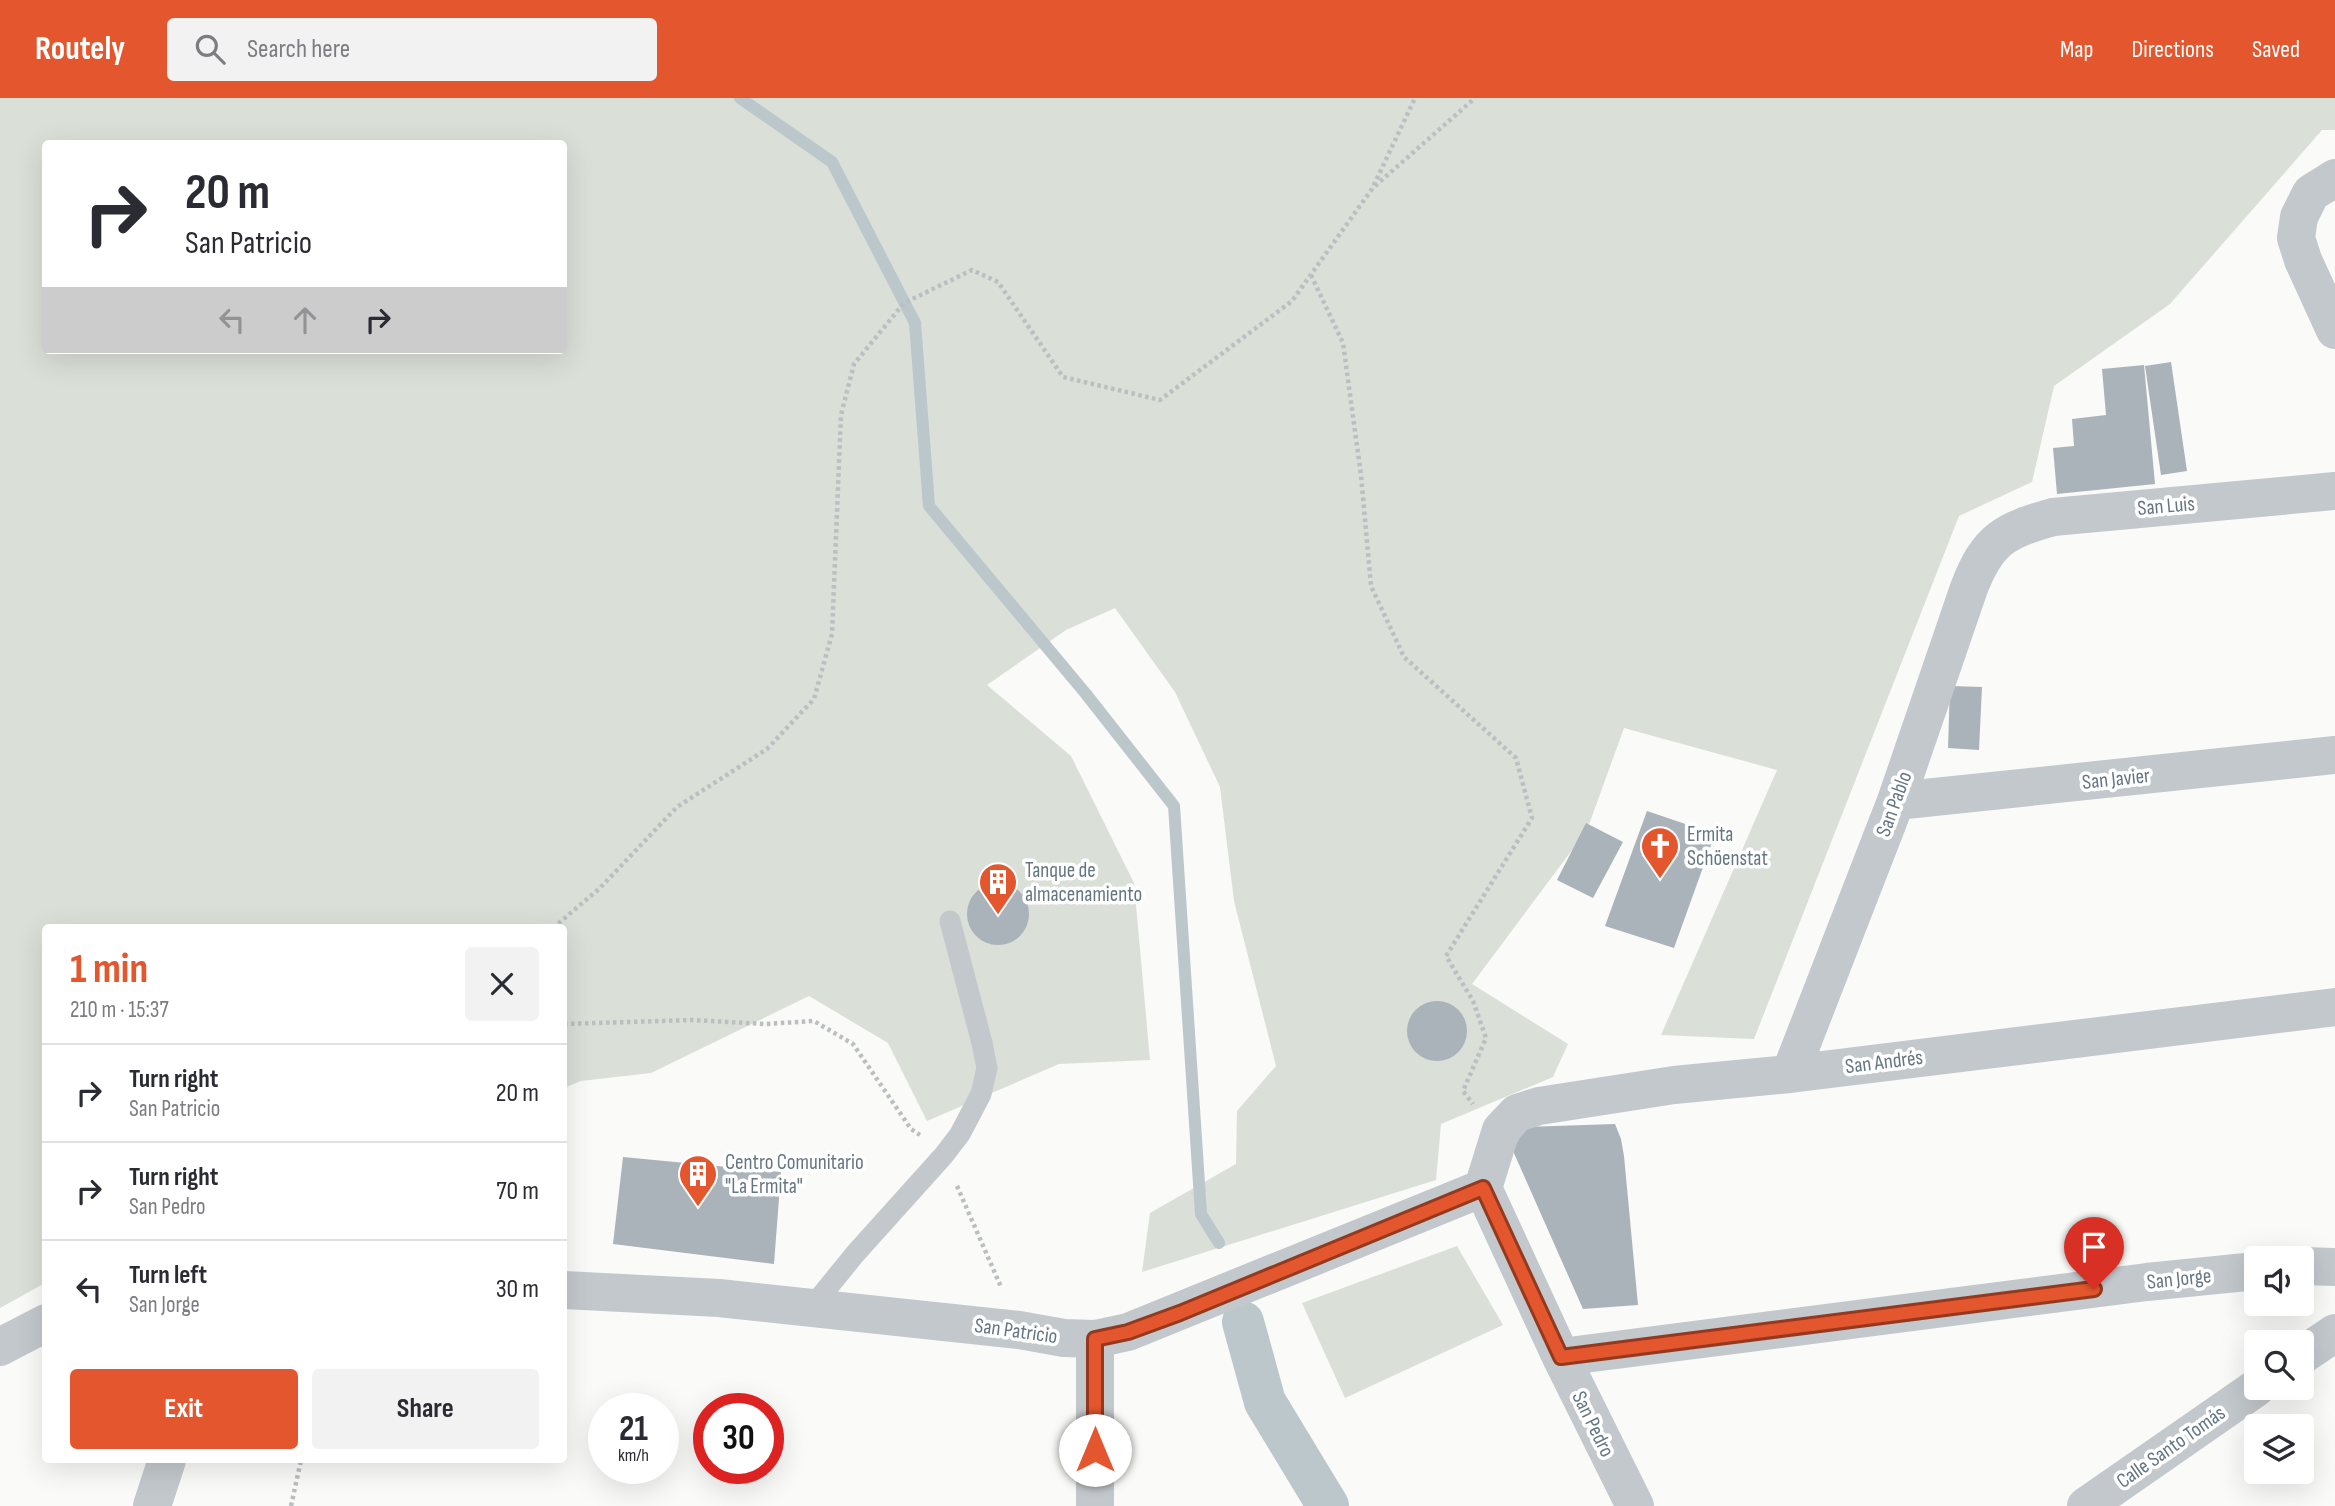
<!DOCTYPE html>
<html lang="en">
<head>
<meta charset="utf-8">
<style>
  :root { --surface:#fff; --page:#f2f2f3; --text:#2b2b33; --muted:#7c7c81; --line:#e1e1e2; --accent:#e4572e }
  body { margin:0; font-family:"Sofia Sans Condensed",sans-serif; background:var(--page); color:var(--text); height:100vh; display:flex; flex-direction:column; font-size:26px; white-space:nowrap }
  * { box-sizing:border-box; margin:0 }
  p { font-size:23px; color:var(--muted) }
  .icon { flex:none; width:38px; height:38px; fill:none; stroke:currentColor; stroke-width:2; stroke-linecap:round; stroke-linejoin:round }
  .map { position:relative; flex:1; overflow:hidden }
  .details { position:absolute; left:42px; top:826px; width:525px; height:539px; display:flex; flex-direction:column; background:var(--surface); border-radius:7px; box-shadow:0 7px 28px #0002 }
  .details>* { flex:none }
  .hud { position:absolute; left:42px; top:42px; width:525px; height:214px; border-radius:7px; box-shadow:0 7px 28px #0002; background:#fff; color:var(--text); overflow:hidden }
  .controls { position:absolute; left:2244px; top:1148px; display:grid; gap:14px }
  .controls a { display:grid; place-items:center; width:70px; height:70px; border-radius:7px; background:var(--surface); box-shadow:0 7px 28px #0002; font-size:35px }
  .speed { position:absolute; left:588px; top:1295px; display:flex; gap:14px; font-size:35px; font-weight:700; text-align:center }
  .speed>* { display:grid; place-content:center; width:91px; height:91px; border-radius:50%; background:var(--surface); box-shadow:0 7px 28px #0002; line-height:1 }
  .speed small { font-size:18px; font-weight:400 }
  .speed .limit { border:10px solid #d22; background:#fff; color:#111 }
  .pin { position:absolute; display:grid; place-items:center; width:60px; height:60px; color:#fff; margin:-72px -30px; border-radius:50% 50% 50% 0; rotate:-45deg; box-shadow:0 0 7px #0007 }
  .pin .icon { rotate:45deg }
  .me { position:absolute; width:77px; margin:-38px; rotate:0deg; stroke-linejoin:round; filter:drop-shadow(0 0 5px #0008) }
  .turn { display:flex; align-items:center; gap:24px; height:147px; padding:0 28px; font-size:32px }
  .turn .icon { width:91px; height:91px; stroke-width:2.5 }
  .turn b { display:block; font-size:49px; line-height:60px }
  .lanes { display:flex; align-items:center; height:66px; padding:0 28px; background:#0003; justify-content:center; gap:35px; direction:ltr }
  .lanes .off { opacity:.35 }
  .round { display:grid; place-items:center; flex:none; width:74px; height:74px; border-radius:7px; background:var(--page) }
  .head { display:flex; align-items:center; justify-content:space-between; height:119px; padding:0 28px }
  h1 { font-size:42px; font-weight:700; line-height:52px; color:var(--accent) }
  .button { display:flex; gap:14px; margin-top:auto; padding:14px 28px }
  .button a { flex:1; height:80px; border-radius:7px; background:var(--accent); color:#fff; font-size:28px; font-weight:700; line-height:80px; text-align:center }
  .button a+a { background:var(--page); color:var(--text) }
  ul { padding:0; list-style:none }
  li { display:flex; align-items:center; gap:21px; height:98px; padding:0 28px; border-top:2px solid var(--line) }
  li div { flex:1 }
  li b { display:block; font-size:26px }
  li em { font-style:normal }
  header { display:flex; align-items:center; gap:42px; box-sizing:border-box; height:98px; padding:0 35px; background:var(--accent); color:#fff }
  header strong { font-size:33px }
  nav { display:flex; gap:38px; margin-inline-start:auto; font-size:24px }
  .search { width:490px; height:63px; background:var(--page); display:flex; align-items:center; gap:18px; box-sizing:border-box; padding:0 24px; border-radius:7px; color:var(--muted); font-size:26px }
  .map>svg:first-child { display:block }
  .green { fill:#dadfd7; fill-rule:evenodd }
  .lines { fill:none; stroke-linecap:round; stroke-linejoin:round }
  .stream { stroke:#bbc7cb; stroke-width:12 }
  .canal { stroke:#bbc7cb; stroke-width:42 }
  .building { fill:#aab3b9 }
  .path { stroke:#bbbfc2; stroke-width:4.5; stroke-dasharray:3.5 3.5; stroke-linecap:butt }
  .lane { stroke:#c3c8cc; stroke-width:21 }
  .street { stroke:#c3c8cc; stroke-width:38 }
  .route-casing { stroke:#94391e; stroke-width:18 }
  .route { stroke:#e4572e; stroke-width:12 }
  .labels { text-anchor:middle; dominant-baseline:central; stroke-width:7; stroke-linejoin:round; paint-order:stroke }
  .street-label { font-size:21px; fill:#657683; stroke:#fff }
  .poi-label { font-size:21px; fill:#657683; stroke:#fff; text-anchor:start }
</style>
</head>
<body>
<header>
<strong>Routely</strong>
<div class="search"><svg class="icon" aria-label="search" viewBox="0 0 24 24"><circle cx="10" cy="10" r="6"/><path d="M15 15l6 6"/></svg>Search here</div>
<nav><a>Map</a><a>Directions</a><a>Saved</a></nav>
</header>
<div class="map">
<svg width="2335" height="1408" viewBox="0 0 2335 1408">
  <rect width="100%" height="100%" fill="#fafaf8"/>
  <!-- green -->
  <path class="green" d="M0 0H2335V32H2322L2170 206 2054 288 2032 384 1959 418 1754 941 1661 937 1777 672 1624 630 1587 732 1472 886 1568 946 1553 979 1441 1026 1436 1082 1142 1174 1150 1115 1236 1066 1237 1013 1276 968 1234 803 1220 689 1175 594 1115 510 1066 532 987 587 1071 658 1134 785 1150 962 1059 966 927 1023 888 945 809 898 651 975 581 983 564 990V830H46L45 1185 0 1210ZM46 46H564V252H46Z
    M1457 1148 1503 1227 1345 1300 1302 1205Z"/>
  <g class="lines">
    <!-- stream -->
    <path class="stream" d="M740 0 832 64 915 225 929 408 1086 596 1174 708 1201 1116 1219 1145"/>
    <!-- canal -->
    <path class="canal" d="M1243 1224 1265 1304 1328 1408"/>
  </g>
  <!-- building -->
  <path class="building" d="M2171 264 2187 373 2161 377 2145 268Z
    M2144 267 2155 386 2057 396 2053 350 2074 348 2072 321 2106 317 2102 271Z
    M1950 588 1982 589 1979 652 1948 650Z
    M1647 713 1715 736 1674 850 1605 828Z
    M1586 725 1623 744 1593 800 1557 782Z
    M967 816a31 31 0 1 1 62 0a31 31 0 1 1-62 0Z
    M1407 933a30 30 0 1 1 60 0a30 30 0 1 1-60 0Z
    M1615 1026 1621 1041 1624 1058 1638 1207 1583 1211 1513 1053 1524 1029Z
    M623 1059 781 1074 774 1166 613 1146Z"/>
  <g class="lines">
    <!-- path -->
    <path class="path" d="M1375 88 1475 0
      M1311 177 1343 245 1361 377 1371 488 1404 559 1516 660 1532 720 1446 858 1473 903 1486 940 1463 993 1473 1006
      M553 830 600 790 677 709 767 651 814 601 832 536 841 317 854 266 904 205 972 172 998 184 1063 279 1160 302 1292 203 1372 91 1415 0
      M564 926 692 922 765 926 814 923 853 946 911 1031 920 1037
      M957 1088 1001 1189
      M291 1408 301 1362"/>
    <!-- lane -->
    <path class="lane" d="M812 1209 855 1156 944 1057 960 1036 981 996 987 970 982 945 950 823"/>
    <!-- street -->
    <path class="street" d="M2335 80 2311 95 2299 119 2296 140 2303 162 2335 232
      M1896 703 2335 657
      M1790 976 1896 703 1969 490C1988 441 2004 433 2053 419L2335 393
      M1483 1090 1501 1032 1517 1015 1539 1008 1674 987 1790 976 2335 909
      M1483 1090 1561 1259 1635 1408
      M2301 1168 2335 1169
      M564 1192 719 1200 1019 1232 1064 1240 1095 1241 1128 1234 1483 1090
      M1095 1241V1408
      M0 1249 46 1225
      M2301 1258 2335 1235
      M1561 1259 2147 1184 2256 1173
      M152 1408 167 1362
      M2086 1408 2256 1290"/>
  </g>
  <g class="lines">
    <defs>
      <path id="route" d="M1095 1352V1241L1128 1234 1180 1215 1483 1090 1561 1259 2094 1191"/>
    </defs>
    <!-- route casing -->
    <use href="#route" class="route-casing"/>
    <!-- route -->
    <use href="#route" class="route"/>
  </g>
  <!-- icons -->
  <defs>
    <symbol id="church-pin" viewBox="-11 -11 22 30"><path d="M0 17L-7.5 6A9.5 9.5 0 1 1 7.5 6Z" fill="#e4572e" stroke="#fff"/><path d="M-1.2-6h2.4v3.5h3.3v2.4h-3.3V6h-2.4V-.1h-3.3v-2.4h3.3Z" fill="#fff"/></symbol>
    <symbol id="building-pin" viewBox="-11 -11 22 30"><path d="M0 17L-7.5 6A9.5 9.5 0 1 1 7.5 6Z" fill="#e4572e" stroke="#fff"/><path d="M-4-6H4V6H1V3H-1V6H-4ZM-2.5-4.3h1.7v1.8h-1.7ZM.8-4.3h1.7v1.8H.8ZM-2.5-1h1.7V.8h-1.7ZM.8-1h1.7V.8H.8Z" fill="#fff"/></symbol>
  </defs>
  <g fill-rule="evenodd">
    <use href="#church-pin" x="1638" y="726" width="44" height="60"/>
    <use href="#building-pin" x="976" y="762" width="44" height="60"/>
    <use href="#building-pin" x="676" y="1054" width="44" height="60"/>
  </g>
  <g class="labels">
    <!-- street labels -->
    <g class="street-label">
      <text transform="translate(2166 408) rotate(-5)">San Luis</text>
      <text transform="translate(2116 681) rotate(-6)">San Javier</text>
      <text transform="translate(1894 706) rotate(-70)">San Pablo</text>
      <text transform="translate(1884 964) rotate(-7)">San Andrés</text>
      <text transform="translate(2179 1181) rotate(-6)">San Jorge</text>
      <text transform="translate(1016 1233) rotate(8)">San Patricio</text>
      <text transform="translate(1593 1326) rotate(64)">San Pedro</text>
      <text transform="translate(2171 1349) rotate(-35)">Calle Santo Tomás</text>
    </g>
    <!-- poi labels -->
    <g class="poi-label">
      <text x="1687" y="736">Ermita<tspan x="1687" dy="24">Schöenstat</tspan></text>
      <text x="1025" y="772">Tanque de<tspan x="1025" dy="24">almacenamiento</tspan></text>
      <text x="725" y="1064">Centro Comunitario<tspan x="725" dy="24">"La Ermita"</tspan></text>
    </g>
  </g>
</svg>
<div class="controls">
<a><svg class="icon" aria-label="sound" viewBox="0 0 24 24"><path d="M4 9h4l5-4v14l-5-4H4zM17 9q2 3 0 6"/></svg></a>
<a><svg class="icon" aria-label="search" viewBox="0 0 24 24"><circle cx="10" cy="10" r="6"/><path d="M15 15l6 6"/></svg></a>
<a><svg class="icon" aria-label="layers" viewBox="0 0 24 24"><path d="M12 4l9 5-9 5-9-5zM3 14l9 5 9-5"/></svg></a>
</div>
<div class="speed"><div>21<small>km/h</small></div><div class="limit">30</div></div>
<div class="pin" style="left:2094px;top:1191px;background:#d93025"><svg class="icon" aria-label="arrive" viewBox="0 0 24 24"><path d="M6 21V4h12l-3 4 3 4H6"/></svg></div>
<svg class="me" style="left:1095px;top:1352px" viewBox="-20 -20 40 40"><circle r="19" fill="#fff"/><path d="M0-13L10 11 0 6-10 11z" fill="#e4572e"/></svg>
<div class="hud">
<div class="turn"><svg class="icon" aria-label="right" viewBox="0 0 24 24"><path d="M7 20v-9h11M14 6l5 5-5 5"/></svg><div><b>20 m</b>San Patricio</div></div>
<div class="lanes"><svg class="icon off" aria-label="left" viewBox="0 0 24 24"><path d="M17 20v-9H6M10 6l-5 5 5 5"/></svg><svg class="icon off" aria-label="ahead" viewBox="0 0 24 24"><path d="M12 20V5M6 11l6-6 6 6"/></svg><svg class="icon" aria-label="right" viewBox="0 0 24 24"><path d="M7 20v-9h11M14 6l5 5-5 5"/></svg></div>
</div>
<section class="details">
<div class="head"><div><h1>1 min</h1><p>210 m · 15:37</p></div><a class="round"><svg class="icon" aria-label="close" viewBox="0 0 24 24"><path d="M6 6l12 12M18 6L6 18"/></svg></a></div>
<ul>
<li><svg class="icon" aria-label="right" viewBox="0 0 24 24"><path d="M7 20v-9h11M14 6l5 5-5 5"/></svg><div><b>Turn right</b><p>San Patricio</p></div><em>20 m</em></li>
<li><svg class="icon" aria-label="right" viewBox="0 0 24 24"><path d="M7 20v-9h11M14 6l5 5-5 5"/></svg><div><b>Turn right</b><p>San Pedro</p></div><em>70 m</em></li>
<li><svg class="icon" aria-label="left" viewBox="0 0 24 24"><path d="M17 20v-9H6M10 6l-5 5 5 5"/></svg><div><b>Turn left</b><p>San Jorge</p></div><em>30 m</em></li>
</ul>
<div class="button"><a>Exit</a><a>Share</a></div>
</section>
</div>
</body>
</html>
